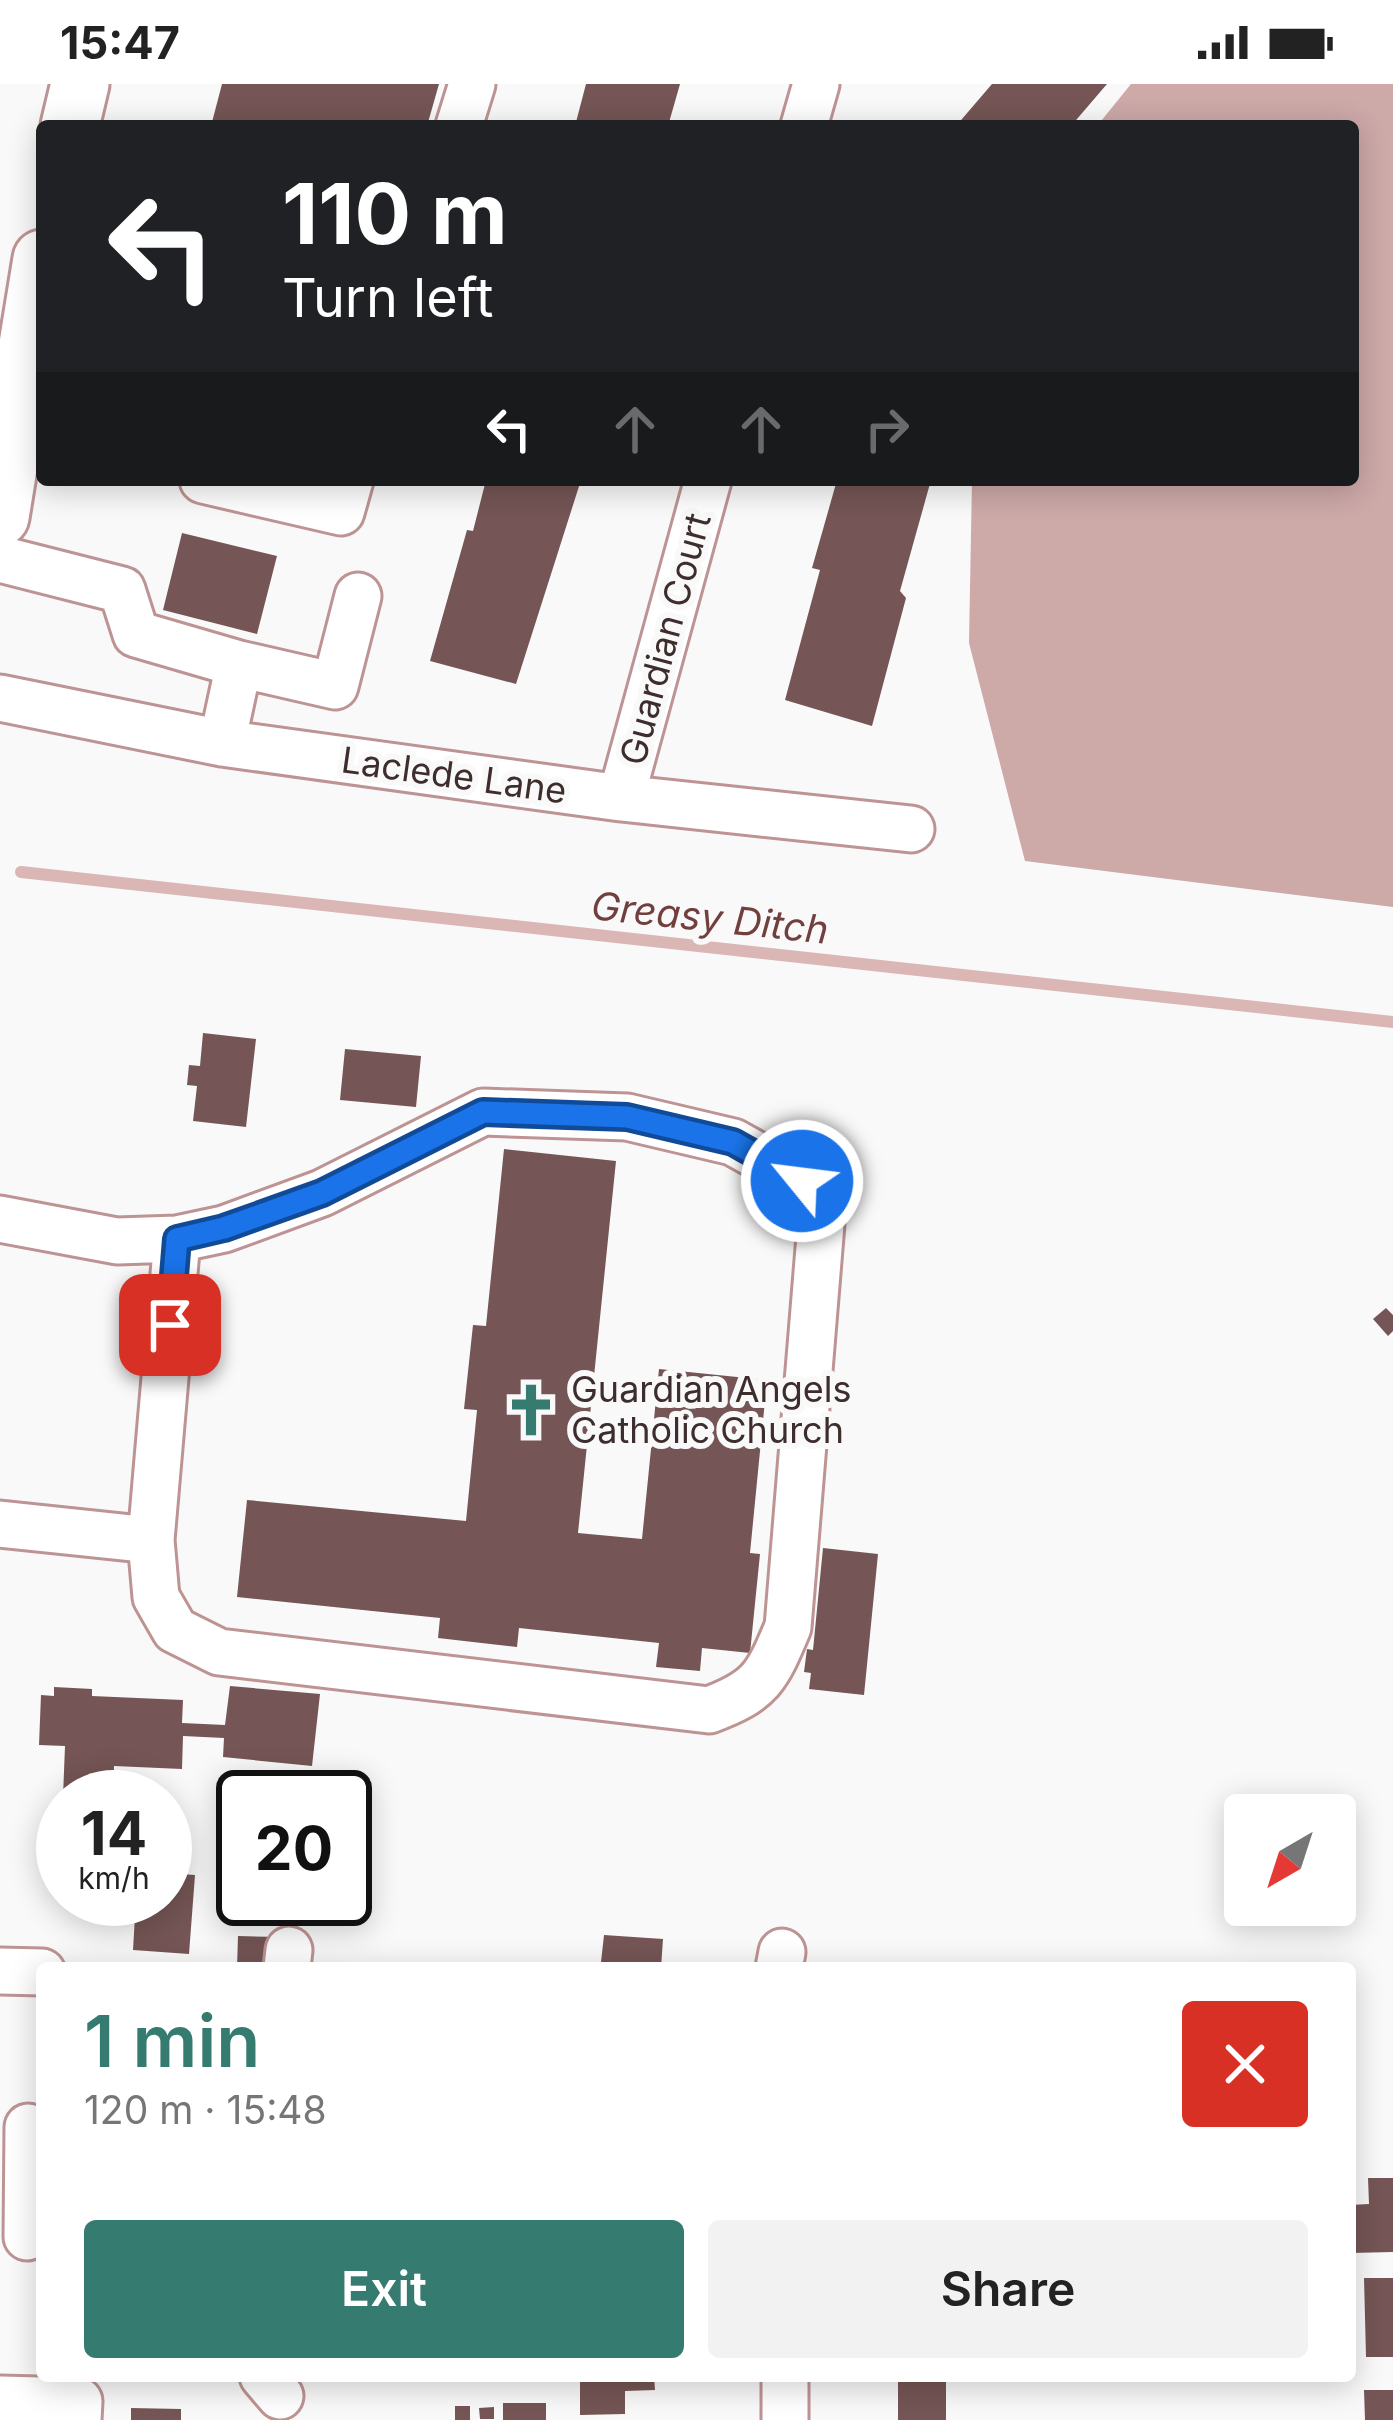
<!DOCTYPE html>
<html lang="en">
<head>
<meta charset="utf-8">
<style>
  :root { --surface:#fff; --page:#f2f2f2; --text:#222; --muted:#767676; --accent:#367b70 }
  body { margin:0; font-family:Inter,sans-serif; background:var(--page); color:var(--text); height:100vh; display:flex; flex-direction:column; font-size:45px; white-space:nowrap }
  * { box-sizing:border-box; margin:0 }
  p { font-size:39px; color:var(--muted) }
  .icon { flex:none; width:66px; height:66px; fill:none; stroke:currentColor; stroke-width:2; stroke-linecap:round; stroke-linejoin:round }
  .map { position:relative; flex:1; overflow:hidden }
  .side { position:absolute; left:36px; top:1878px; width:1320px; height:420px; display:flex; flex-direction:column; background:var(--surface); border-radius:12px; box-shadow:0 6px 30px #0003 }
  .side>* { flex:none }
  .banner { position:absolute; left:36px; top:36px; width:1323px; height:366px; border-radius:12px; box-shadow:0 6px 30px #0003; background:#202124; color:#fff; overflow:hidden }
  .needle { width:78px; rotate:219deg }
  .buttons { position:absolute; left:1224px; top:1710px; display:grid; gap:24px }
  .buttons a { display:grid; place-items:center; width:132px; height:132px; border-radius:12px; background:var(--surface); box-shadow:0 6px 30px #0003; font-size:60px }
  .speed { position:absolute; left:36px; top:1686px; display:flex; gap:24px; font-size:60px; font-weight:700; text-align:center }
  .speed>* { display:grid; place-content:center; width:156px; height:156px; border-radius:50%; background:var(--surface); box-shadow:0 6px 30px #0003; line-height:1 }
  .speed small { font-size:30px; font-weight:400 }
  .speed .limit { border:6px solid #111; border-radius:18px; background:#fff; color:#111 }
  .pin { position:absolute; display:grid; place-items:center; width:102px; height:102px; color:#fff; margin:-51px; border-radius:24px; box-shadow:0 6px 18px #0006 }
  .me { position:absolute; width:132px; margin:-66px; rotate:299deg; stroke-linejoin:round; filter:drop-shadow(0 0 9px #0008) }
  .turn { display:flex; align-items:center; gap:42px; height:252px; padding:0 48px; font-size:54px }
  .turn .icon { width:156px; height:156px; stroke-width:2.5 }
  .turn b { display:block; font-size:84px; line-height:102px }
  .lanes { display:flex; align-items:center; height:114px; padding:0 48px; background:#0003; justify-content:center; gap:60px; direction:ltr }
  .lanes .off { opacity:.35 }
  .round { display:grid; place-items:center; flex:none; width:126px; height:126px; border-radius:12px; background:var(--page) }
  .headline { display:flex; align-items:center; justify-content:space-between; height:204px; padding:0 48px }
  h1 { font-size:72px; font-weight:600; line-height:90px; color:var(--accent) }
  .button { display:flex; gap:24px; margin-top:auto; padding:24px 48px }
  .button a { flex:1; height:138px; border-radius:12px; background:var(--accent); color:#fff; font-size:48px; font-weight:600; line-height:138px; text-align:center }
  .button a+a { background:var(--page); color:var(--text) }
  .status { display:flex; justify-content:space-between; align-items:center; height:84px; padding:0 60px; background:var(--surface); direction:ltr }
  .status svg { height:33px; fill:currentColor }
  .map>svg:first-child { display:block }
  .forest { fill:#cda9a8 }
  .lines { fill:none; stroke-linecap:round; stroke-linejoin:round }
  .stream { stroke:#dab6b5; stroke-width:12 }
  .building { fill:#755555 }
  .minor-casing { stroke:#bd9493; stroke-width:51 }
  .major-casing { stroke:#bd9493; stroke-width:63 }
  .minor { stroke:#fff; stroke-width:45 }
  .major { stroke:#fff; stroke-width:57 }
  .route-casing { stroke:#114b97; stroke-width:30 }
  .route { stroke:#1a73e8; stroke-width:21 }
  .labels { text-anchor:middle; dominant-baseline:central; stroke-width:12; stroke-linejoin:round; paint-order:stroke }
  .street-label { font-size:36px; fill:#3d2d2c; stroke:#f9f9f9 }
  .poi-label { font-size:36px; fill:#3d2d2c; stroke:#f9f9f9; text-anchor:start }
  .water-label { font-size:39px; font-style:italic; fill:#723f3f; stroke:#f9f9f9 }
</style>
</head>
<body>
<div class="status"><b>15:47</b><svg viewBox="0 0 49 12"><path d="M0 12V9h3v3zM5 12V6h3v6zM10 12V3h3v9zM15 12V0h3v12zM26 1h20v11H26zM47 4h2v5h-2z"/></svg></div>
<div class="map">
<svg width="1393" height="2336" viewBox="0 0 1393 2336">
  <rect width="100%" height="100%" fill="#f9f9f9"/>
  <!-- forest -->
  <path class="forest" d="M1131 0H1393V823L1025 777 969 559 972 396H1353V42H1097Z"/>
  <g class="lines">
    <!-- stream -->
    <path class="stream" d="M21 788 1393 938"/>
  </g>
  <!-- building -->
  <path class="building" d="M222 0H439L427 42H211Z
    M586 0H680L668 42H575Z
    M992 0H1107L1071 42H956Z
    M486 396H581L516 600 430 577 467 446 473 447Z
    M837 396H931L900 507 906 514 872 642 785 616 820 486 812 484Z
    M182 449 277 472 257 550 163 526Z
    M203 949 256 955 246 1043 193 1037 197 1002 187 1001 189 981 200 982Z
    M345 965 421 972 416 1023 340 1016Z
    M504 1065 616 1077 578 1449 642 1455 659 1285 767 1296 750 1469 760 1470 750 1569 702 1564 700 1587 656 1583 659 1559 519 1544 517 1563 438 1554 440 1534 237 1513 247 1416 466 1437 477 1326 464 1325 473 1241 486 1242Z
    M1386 1224 1393 1231V1247L1388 1252 1373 1235Z
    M823 1464 878 1470 864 1611 809 1605 811 1589 804 1588 807 1565 813 1566Z
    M230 1602 320 1610 312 1682 223 1673 224 1654 183 1652 182 1685 114 1682 113 1713H63L65 1662 39 1661 41 1611 54 1612V1603L92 1605V1612L183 1616 182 1639 225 1641Z
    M165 1789 195 1791 189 1870 133 1866 136 1815H165Z
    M604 1851 663 1855 661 1884H609V1878H601Z
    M238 1852 280 1853 279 1884H237Z
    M1368 2094H1393V2168L1350 2169V2121L1369 2120Z
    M1364 2194H1393V2273H1366Z
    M580 2292H654L655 2306 625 2307V2330L580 2331Z
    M898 2292H946V2336H898Z
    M1364 2306H1393V2336H1365Z
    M503 2319H546V2336H503Z
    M455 2322H470V2336H455Z
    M494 2323V2335H480L479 2324Z
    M131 2324 181 2325V2336H131Z"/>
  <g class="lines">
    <defs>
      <path id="minor" d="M459 42 472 0
        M804 42 816 0
        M203 396 341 428 350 396
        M0 475 122 506 136 550 239 580 222 659
        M239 580 335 602 358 512
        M0 614 222 659 621 714 911 745
        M621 714 708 396
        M0 1135 117 1157 177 1155 224 1145 322 1109 483 1028 627 1033 733 1058 803 1097 821 1140 788 1543C767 1593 761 1607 709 1626L219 1568 175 1546 156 1513 151 1456 0 1440
        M151 1456 177 1155
        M287 1884 289 1866
        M779 1884 782 1868
        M0 1887 42 1888
        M27 2153 28 2043
        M263 2292 280 2312
        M785 2292V2336
        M0 2315 79 2317 78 2336"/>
      <path id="major" d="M70 42 80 0
        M0 433 42 175"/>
    </defs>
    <!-- minor casing -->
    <use href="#minor" class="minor-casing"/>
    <!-- major casing -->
    <use href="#major" class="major-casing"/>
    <!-- minor -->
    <use href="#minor" class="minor"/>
    <!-- major -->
    <use href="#major" class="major"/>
  </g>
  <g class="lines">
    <defs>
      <path id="route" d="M170 1241 177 1155 224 1144 322 1109 483 1028 627 1033 733 1058 802 1097"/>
    </defs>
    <!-- route casing -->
    <use href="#route" class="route-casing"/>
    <!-- route -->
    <use href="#route" class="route"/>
  </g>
  <!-- icons -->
  <defs>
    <symbol id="church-bare" viewBox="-9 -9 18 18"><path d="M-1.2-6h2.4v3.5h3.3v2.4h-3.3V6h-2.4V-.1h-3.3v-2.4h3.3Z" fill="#367b70" stroke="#f9f9f9" stroke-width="2.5" paint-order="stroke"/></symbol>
  </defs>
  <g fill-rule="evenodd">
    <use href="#church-bare" x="493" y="1288" width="76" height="76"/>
  </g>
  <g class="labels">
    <!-- street labels -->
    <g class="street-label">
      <text transform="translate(665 555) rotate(-75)">Guardian Court</text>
      <text transform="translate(454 691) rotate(8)">Laclede Lane</text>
    </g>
    <!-- poi labels -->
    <g class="poi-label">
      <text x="571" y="1305">Guardian Angels<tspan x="571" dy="41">Catholic Church</tspan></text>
    </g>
    <!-- water labels -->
    <g class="water-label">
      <text transform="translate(710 833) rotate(6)">Greasy Ditch</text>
    </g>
  </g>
</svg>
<div class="buttons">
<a><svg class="needle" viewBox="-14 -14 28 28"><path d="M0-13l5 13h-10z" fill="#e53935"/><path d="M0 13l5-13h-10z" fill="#767676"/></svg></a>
</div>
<div class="speed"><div>14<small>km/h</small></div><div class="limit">20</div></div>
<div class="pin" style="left:170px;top:1241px;background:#d93025"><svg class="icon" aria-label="arrive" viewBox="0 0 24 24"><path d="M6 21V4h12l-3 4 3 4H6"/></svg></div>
<svg class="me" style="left:802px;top:1097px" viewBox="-20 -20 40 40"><circle r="17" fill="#1a73e8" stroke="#fff" stroke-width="3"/><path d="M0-11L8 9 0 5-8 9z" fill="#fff"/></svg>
<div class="banner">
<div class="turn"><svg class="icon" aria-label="left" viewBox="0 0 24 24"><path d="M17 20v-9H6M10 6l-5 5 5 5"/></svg><div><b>110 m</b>Turn left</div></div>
<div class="lanes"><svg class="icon" aria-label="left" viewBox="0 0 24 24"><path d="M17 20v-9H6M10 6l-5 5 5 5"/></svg><svg class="icon off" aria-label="ahead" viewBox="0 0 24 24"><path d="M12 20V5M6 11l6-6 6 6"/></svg><svg class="icon off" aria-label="ahead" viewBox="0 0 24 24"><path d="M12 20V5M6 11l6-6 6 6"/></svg><svg class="icon off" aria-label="right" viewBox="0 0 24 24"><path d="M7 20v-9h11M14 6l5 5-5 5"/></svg></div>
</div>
<section class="side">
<div class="headline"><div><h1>1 min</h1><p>120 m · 15:48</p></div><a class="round" style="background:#d93025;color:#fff"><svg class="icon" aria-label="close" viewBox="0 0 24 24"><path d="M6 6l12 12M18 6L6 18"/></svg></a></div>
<div class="button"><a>Exit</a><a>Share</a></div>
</section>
</div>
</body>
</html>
